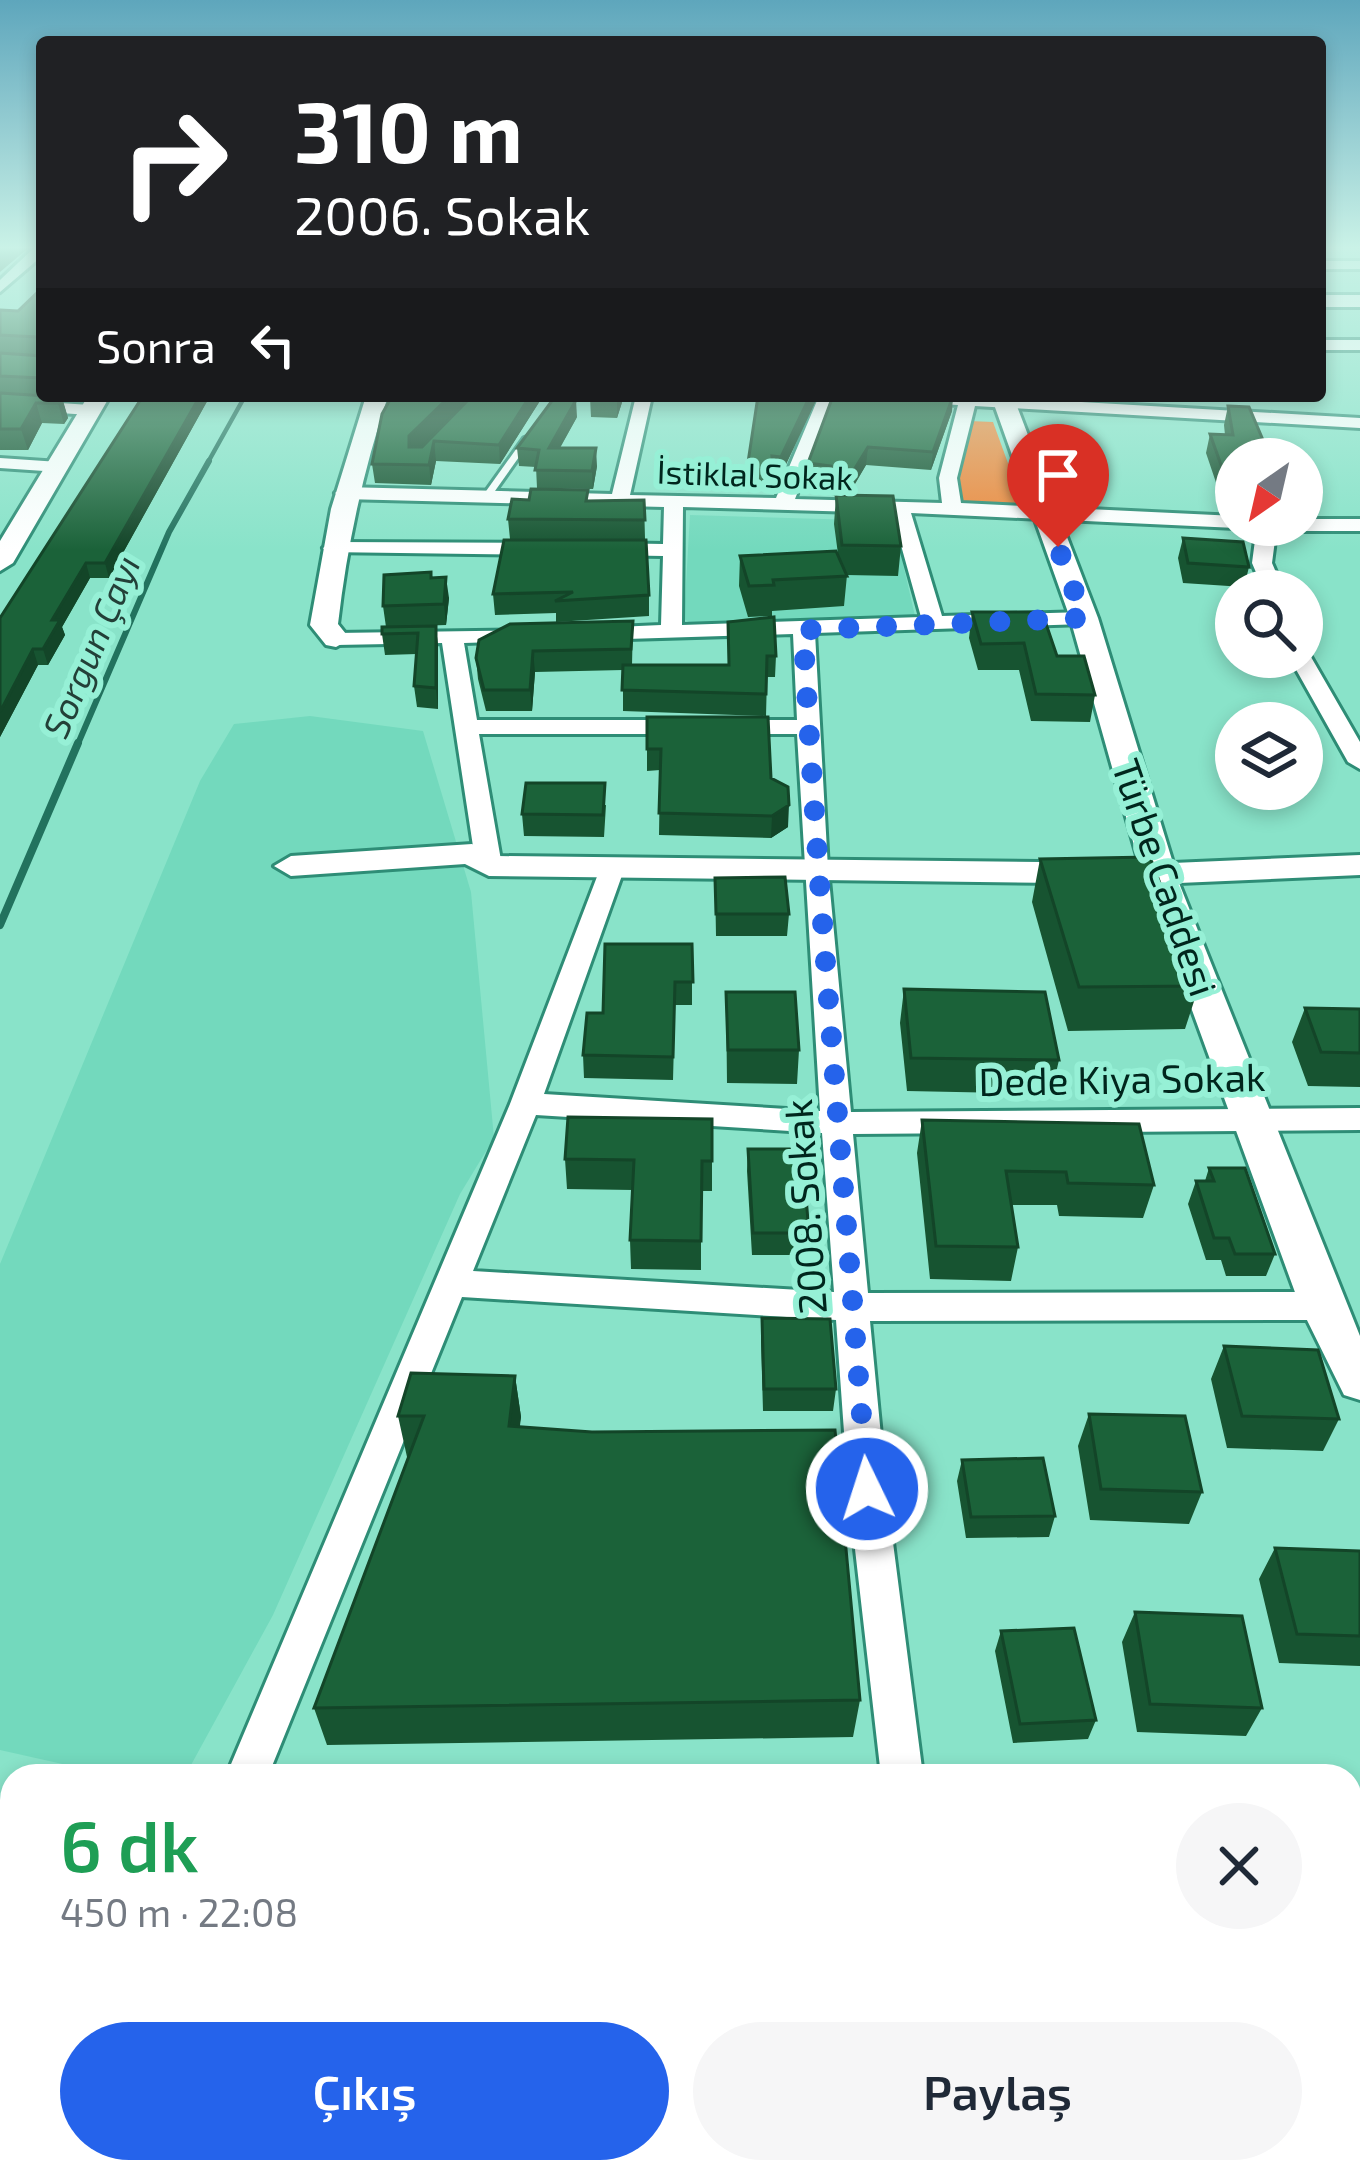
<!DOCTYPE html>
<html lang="tr">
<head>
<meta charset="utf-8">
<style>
  :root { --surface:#fff; --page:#f6f6f7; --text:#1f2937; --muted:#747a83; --accent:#2563eb }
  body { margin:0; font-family:"Exo 2",sans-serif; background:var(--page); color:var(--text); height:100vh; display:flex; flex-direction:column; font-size:45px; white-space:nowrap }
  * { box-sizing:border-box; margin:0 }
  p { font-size:39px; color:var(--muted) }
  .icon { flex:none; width:66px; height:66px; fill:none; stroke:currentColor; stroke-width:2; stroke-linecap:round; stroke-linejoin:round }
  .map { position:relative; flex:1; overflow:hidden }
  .details { position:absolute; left:0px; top:1764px; width:1362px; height:420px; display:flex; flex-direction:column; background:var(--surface); border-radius:36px 36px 0 0; box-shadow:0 6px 18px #0003 }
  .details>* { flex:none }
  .hud { position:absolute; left:36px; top:36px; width:1290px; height:366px; border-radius:12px; box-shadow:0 6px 18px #0003; background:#202124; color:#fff; overflow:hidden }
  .needle { width:78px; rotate:214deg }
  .fabs { position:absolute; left:1215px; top:438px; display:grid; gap:24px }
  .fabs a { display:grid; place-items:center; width:108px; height:108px; border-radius:50%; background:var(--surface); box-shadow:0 6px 18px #0003; font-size:60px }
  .pin { position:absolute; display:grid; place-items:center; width:102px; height:102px; color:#fff; margin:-123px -51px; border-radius:50% 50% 50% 0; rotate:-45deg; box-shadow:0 0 12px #0007 }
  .pin .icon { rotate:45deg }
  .me { position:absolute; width:132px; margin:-66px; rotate:356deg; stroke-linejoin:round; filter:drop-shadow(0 0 9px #0008) }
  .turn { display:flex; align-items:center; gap:42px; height:252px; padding:0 60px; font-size:54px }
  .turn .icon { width:156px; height:156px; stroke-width:2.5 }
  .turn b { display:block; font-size:84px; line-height:102px }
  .then { display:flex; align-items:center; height:114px; padding:0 60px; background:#0003; gap:24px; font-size:45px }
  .round { display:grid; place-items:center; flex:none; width:126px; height:126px; border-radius:63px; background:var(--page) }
  .headline { display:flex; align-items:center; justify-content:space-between; height:204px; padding:0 60px }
  h1 { font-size:72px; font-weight:600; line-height:90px; color:#1e9e55 }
  .action { display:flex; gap:24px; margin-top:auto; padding:24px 60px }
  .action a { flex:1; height:138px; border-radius:72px; background:var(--accent); color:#fff; font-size:48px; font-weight:600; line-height:138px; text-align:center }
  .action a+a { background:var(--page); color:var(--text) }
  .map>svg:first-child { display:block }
  .built { fill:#73d9bd }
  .green { fill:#ef883b }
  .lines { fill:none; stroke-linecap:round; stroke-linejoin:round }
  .stream-far2 { stroke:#22725e; stroke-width:4.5 }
  .stream-far1 { stroke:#22725e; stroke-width:6 }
  .stream { stroke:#22725e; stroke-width:8 }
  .service-casing { stroke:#2e8d76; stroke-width:6 }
  .minor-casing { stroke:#2e8d76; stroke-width:6 }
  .tertiary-casing { stroke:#2e8d76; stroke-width:6 }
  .primary-casing { stroke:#2e8d76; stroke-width:6 }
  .service { fill:#fff; fill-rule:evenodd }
  .minor { fill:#fff; fill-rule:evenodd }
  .tertiary { fill:#fff; fill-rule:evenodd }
  .primary { fill:#fff; fill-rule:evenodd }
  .wall { fill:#175431 }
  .shaded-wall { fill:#134528 }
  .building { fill:#1b6239; stroke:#134528; stroke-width:3 }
  .route { stroke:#2563eb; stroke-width:21; stroke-dasharray:0 37.8 }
  .labels { text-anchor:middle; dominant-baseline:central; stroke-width:12; stroke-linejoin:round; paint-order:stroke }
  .far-street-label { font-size:33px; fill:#00261d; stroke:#96f0d6 }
  .far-water-label { font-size:36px; font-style:italic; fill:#234038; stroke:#96f0d6 }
  .street-label { font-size:39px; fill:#00261d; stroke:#96f0d6 }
</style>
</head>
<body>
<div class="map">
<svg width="1360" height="2184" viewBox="0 0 1360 2184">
  <rect width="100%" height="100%" fill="#89e3c9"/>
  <!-- built -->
  <path class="built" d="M690 515 893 521 915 616 700 629 684 619Z
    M310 716 423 731 471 892 494 1138 460 1194 273 1615 185 1776H116L0 1750V1264L200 781 234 724Z"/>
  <!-- green -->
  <path class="green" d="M969 421 993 422 1021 499 1011 505 961 504 957 475Z"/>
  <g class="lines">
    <!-- stream-far2 -->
    <path class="stream-far2" d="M207 464 245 396"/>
    <!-- stream-far1 -->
    <path class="stream-far1" d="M77 746 169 532 209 461"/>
    <!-- stream -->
    <path class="stream" d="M0 925 78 743"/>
    <defs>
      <path id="service" d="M527 437 531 440 490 498H484V494L524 438Z"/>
      <path id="minor" d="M37 245H42V256L0 292V280Z
        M1320 261H1360V269H1320Z
        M1320 340H1360V350H1320Z
        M636 396H652L630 495 776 498 819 396H835L795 499 942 503 939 478 958 405 889 401 881 396H978L1360 418V428L975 406 957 478 961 503 1236 516V525H1244L1236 528 911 513 942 616 1084 612 1095 618 1084 624 815 633 828 869 851 1112 1360 1108V1130L853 1134 868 1293 1322 1292 1334 1296 1339 1306 1334 1316 1322 1320 870 1321 886 1488 923 1776H881L848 1488 836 1320 462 1297 268 1776H226L510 1104 603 861H621L625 867 544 1094 820 1111 797 734H479L502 866 489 874 476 866 442 643 336 645 325 639 336 633 536 630 539 635 528 641 464 643 477 720H797L793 634 594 640 583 634 594 628 661 625 663 556 606 555 596 549 606 543 663 544 664 507 344 499 335 493 344 487 612 494ZM683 507 892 513 921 617 682 625ZM536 1115 822 1133 834 1292 473 1271Z
        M0 399 90 405 99 410 90 415 0 409Z
        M0 458 59 462 68 467 59 472 0 468Z
        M1302 519H1360V531H1289L1279 525H1302Z
        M1257 525H1277L1272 563 1284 591H1264L1252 563Z
        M333 542 540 543 550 549 540 555 326 552 323 548Z
        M1302 651 1311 657 1360 742V769L1348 762 1289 657H1302Z
        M443 2172H493L491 2184H441Z"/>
      <path id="tertiary" d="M1320 295H1360V307H1320Z
        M88 396H110L13 563 0 571V541Z
        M366 396H388C363 471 347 546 338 624L350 639 336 647 326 645 310 625 331 509Z
        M991 396H1013L1098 618 1173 863 1360 855V875L1179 883 1360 1336V1400L1344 1395 1300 1306 1146 884 489 876 465 864 291 876 274 866 291 856 472 844 497 856 1139 863 1070 618Z"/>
      <path id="primary" d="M0 1825 12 1826V1975H0Z
        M1360 1828V1965H1350V1829Z"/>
    </defs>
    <!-- service casing -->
    <use href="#service" class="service-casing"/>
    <!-- minor casing -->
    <use href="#minor" class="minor-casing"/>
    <!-- tertiary casing -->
    <use href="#tertiary" class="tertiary-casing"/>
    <!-- primary casing -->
    <use href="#primary" class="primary-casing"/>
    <!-- service -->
    <use href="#service" class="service"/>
    <!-- minor -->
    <use href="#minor" class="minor"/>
    <!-- tertiary -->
    <use href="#tertiary" class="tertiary"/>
    <!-- primary -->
    <use href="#primary" class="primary"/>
  </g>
  <!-- wall -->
  <path class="wall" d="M42 288V396H85L80 400 62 399 68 418 64 424 42 423 28 450H0V310L18 311Z
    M143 396H210L109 578H90L62 627 65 635 48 665H38L0 737V618Z
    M392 396H471L421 447 543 396 500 464 436 461 431 485 375 483 372 464Z
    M624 396 617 418 591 417 590 398Z
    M818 396 780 477 773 476 772 490 747 489V469Z
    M1228 406 1236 459V509H1225L1206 453 1210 434 1225 435 1224 425Z
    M952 411 931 470 866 465 848 495 901 546 898 576 847 575 844 606 772 611V616L748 617 739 586 740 556 838 554 834 524 836 496 831 495 830 484 807 481 808 463Z
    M577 417 560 448 597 466 593 489 537 488 536 467 519 466 517 448Z
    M644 500 645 539H510L508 519 589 501Z
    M1183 538 1249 567 1244 587 1183 583 1178 558Z
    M504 540 649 595V616L556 622V613L495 615 493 594Z
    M432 578 449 598 446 625 386 627 383 606Z
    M972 612 1057 656 1095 695 1090 722 1031 721 1019 670H978L969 638Z
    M633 621 632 665H728V622L776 656 775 677H767L766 716 623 711V670L535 672 532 711H486L478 679 476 658Z
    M436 626 438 647V709L417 707 414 686 417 654 385 655 382 634Z
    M647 717 771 778 788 827 771 838 659 835 660 770 647 771Z
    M606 805 604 837 524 836 522 814Z
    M1040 859 1199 986 1185 1029 1068 1031 1032 902Z
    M715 878 789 914 787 936H716Z
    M692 944V1005H675L673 1080 584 1078 583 1055 603 1013Z
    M904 989 1059 1060 1051 1094 907 1091 900 1023Z
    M726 992 799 1050 797 1084 727 1083Z
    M1305 1008 1360 1009V1087L1308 1086 1292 1042Z
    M712 1119V1191H701V1270L631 1269 630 1240 633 1190 567 1189 565 1159Z
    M922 1120 1154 1185 1143 1218 1059 1216 1057 1205H1012L1018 1247 1011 1281 930 1279 917 1153Z
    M748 1149 809 1233 807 1255H752L747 1171Z
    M1209 1168 1275 1254 1266 1276H1226L1221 1260H1206L1188 1204 1196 1181H1205Z
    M762 1318 836 1389 833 1411H763L761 1340Z
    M1224 1346 1339 1419 1323 1451 1227 1448 1211 1379Z
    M515 1376 521 1417 519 1427 860 1700 853 1737 327 1745 314 1708 409 1457H407L398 1416Z
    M1089 1414 1202 1492 1189 1524 1090 1520 1078 1446Z
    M962 1460 1055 1516 1049 1537 966 1538 957 1481Z
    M1275 1548 1360 1551V1666L1279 1663 1259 1579Z
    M1135 1612 1262 1708 1246 1736 1137 1732 1122 1642Z
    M1001 1631 1096 1720 1088 1739 1013 1743 995 1651Z
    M642 2172H683V2184H679Z"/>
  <!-- shaded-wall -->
  <path class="shaded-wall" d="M5 245H32L0 272V249Z
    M200 396H210L109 578 105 563Z
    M450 396H471L412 456V466L409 436Z
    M530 396H543L500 464 499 445Z
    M618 396H624L617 418V399Z
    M810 396H818L780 477 781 457Z
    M953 396 952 411 931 470 933 452Z
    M62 397 68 418 64 424 58 403Z
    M576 400 577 417 550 465 549 448Z
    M36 403 42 423 28 450 21 429Z
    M434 441 436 461 431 485 429 465Z
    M868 447 866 465 848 496 849 478Z
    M596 448 597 466 593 489 592 471Z
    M86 563 90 578 62 627 65 635 48 665 43 649 52 620Z
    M446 577 449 598 446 625 444 604Z
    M436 626 438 647V709L436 688Z
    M33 649 38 665 0 737V712Z
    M533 651 535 672 532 711 530 690Z
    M789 805 788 827 771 838 772 816Z
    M515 1376 521 1417 515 1467 509 1426Z
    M54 2172H80L77 2184H51Z"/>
  <!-- building -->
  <path class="building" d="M42 288V341L37 337 0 335V310L18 311Z
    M0 353 42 356V378L0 376Z
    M0 393 62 397 58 403H36L21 429H0Z
    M143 396H200L105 563H86L52 620H60L43 649H33L0 712V618Z
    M392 396H450L409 436V447H422L472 396H530L499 445 434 441 429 465 372 464 382 414Z
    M591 396H618L617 399 590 398Z
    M758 396H810L781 457 772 456 773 470 747 469Z
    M833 396H953L933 452 868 447 849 478 832 477 831 466 808 463Z
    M554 398 576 400 549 448H596L592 471 535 470 539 450 517 448Z
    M1228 406 1249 407 1271 459H1236V490H1230L1210 434 1233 435Z
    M531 489 588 490 586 501 644 500 645 520 508 519 512 499 529 500Z
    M836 495 893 496 901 546 842 545Z
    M1183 538 1243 542 1249 567 1188 563Z
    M504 540H646L649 595 555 601 573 592 493 594Z
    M836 551 847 576 773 580 774 585 749 586 740 556Z
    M431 572V578L446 577 444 604 383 606 384 575Z
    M972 612H1042L1057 656H1084L1095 695 1036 694 1024 643 981 644Z
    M774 617 776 656H767L766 694 622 690 623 665H729L728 622Z
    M633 621 631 649 533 651 530 690H484L476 658 479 640 510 624Z
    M436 626V688L414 686 418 633 382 634V627Z
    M647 717H768L771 778 788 787 789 805 772 816 659 813 661 749H647Z
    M526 783H605L603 815 522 814Z
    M1150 857 1199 986 1079 987 1040 859Z
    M785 877 789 914H716L715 878Z
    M605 944H692L693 982H675L673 1057 583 1055 587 1013H603Z
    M904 989 1045 992 1059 1060 911 1058Z
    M726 992H795L799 1050H728Z
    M1305 1008 1360 1009V1053L1321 1052Z
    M568 1117 712 1119V1161H702L701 1241 630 1240 634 1160 565 1159Z
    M922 1120 1139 1124 1154 1185 1068 1183 1066 1172 1006 1171 1018 1247 936 1246Z
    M748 1149H802L809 1233H753Z
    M1209 1168H1245L1275 1254H1235L1229 1238H1214L1196 1181H1214Z
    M762 1318 830 1319 836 1389H764Z
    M1224 1346 1318 1350 1339 1419 1242 1416Z
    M411 1373 515 1376 509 1426 592 1432 835 1430 860 1700 314 1708 424 1416H398Z
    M1089 1414 1185 1416 1202 1492 1101 1489Z
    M1043 1458 1055 1516 971 1517 962 1460Z
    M1275 1548 1360 1551V1636L1297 1634Z
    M1135 1612 1242 1616 1262 1708 1150 1704Z
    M1074 1628 1096 1720 1020 1724 1001 1631Z
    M0 1998H12V2172H54L51 2184H0Z"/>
  <!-- sky -->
  <linearGradient id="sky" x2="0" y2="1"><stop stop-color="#5ea6bc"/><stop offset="0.45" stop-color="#caf2e7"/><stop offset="1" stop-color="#caf2e7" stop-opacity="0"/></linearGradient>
  <rect width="1360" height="550" fill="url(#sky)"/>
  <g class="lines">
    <!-- route -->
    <path class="route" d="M867 1489C846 1202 819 916 803 630L1084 618 1058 547"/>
  </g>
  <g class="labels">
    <!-- far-street labels -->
    <g class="far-street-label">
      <text transform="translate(755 474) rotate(2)">İstiklal Sokak</text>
    </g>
    <!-- far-water labels -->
    <g class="far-water-label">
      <text transform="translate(90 646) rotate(-67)">Sorgun Çayı</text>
    </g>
    <!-- street labels -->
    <g class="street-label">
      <text transform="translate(1166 877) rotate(71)">Türbe Caddesi</text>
      <text transform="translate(1122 1078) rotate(-1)">Dede Kiya Sokak</text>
      <text transform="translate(804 1207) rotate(-94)">2008. Sokak</text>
    </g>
  </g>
</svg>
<div class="fabs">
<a><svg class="needle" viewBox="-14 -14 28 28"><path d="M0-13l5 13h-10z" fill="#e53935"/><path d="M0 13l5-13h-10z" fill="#747a83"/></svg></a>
<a><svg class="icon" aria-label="search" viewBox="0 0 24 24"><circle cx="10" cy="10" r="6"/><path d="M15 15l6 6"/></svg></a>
<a><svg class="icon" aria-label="layers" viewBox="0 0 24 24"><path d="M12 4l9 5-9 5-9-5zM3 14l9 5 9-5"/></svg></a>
</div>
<div class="pin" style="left:1058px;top:547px;background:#d93025"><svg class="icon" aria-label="arrive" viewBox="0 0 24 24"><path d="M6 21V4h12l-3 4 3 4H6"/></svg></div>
<svg class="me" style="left:867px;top:1489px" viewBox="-20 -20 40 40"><circle r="17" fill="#2563eb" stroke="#fff" stroke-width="3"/><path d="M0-11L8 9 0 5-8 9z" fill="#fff"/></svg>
<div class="hud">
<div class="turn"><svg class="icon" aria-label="right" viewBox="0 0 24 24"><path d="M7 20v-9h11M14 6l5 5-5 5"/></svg><div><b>310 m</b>2006. Sokak</div></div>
<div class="then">Sonra<svg class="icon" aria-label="left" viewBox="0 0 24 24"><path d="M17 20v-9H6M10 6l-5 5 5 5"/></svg></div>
</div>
<section class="details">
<div class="headline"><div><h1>6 dk</h1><p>450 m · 22:08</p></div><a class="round"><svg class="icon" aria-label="close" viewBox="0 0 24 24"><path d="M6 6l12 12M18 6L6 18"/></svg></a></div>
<div class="action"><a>Çıkış</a><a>Paylaş</a></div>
</section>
</div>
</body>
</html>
